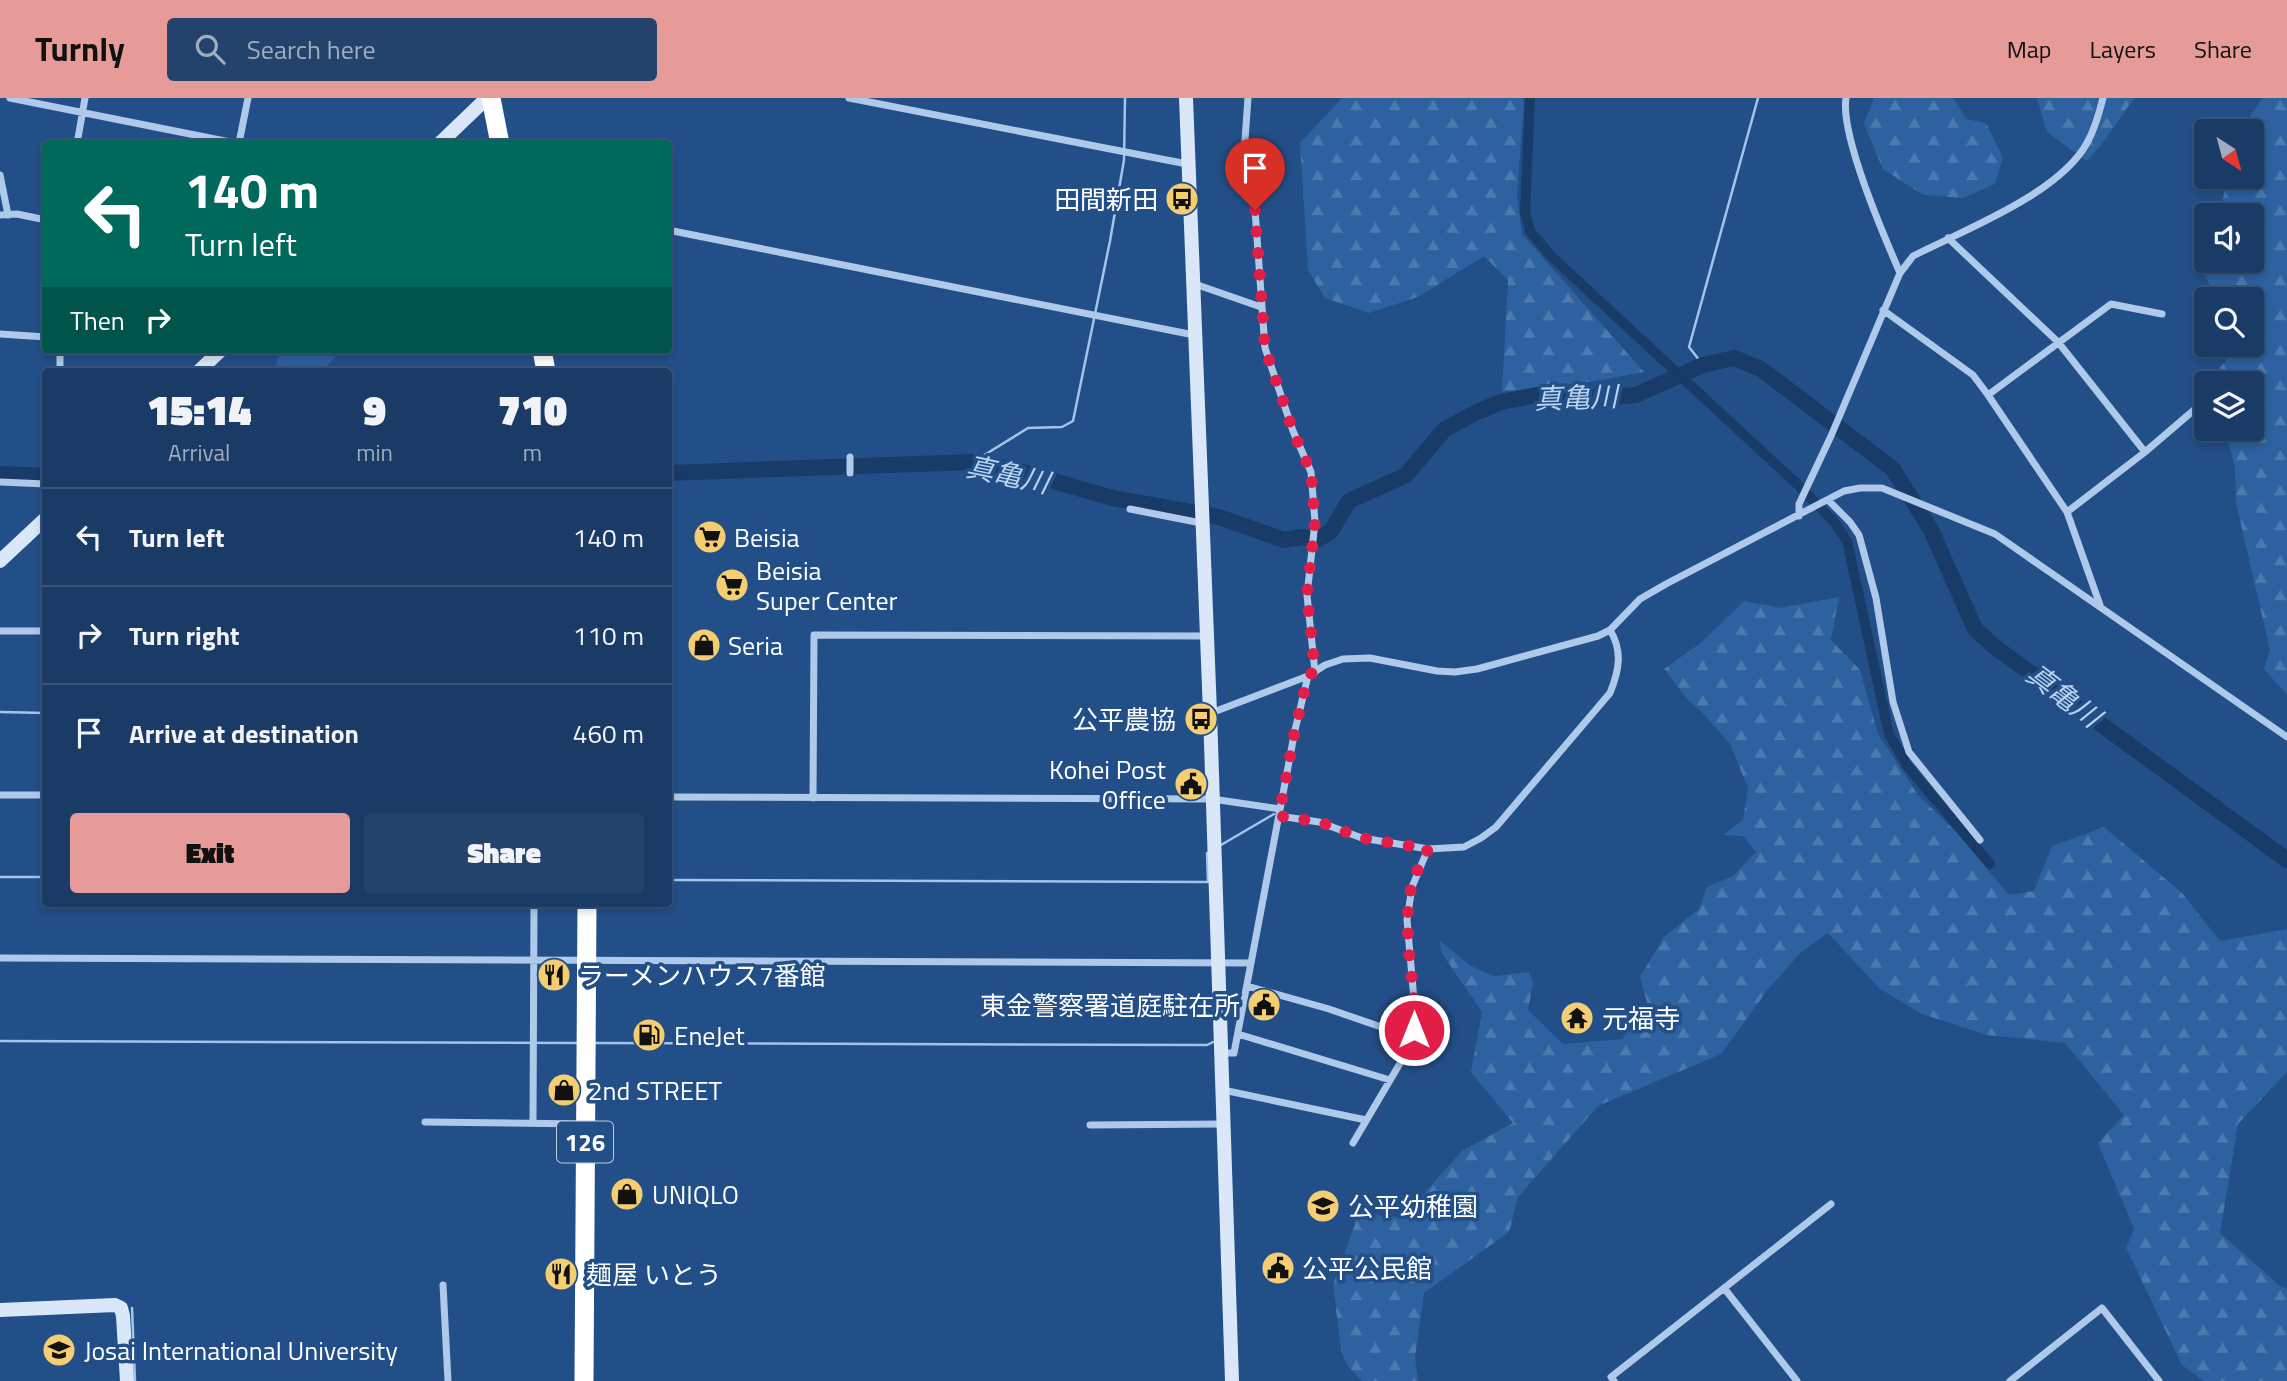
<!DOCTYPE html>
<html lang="en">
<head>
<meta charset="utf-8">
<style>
  :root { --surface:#1a3b66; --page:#23426c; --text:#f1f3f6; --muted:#9fadbf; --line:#38557a; --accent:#e69b98 }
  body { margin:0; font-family:"Titillium Web","Noto Sans JP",sans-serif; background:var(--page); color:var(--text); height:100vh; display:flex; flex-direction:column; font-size:26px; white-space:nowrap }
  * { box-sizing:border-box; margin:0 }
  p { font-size:23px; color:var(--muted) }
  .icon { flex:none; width:38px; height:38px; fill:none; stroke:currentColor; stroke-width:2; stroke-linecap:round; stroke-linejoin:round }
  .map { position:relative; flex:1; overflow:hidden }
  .details { position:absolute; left:42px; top:270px; width:630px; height:539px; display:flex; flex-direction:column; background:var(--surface); border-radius:7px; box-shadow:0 4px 10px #0003,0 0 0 2px var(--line) }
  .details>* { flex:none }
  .top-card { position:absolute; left:42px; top:42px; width:630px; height:214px; border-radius:7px; box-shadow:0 4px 10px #0003,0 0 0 2px var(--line); background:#00695c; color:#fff; overflow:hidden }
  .needle { width:46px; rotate:144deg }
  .controls { position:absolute; left:2194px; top:21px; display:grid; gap:14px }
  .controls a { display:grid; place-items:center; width:70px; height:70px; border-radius:7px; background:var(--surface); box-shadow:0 4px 10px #0003,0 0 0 2px var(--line); font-size:35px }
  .pin { position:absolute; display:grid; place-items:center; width:60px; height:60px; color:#fff; margin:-72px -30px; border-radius:50% 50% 50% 0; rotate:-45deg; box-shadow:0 0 7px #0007 }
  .pin .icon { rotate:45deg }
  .me { position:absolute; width:77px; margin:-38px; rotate:0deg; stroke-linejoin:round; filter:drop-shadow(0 0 5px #0008) }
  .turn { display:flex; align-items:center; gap:24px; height:147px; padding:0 28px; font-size:32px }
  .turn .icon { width:91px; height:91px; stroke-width:2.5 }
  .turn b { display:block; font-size:49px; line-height:60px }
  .then { display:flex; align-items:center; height:66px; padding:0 28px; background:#0003; gap:14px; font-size:26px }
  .eta { display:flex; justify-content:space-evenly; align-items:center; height:119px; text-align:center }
  .eta b { font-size:42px; font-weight:800; line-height:49px }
  .cta { display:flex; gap:14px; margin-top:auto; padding:14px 28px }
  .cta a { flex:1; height:80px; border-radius:7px; background:var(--accent); color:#111; font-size:28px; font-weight:800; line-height:80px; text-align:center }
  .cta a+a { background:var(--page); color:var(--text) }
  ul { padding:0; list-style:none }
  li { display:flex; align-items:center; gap:21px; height:98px; padding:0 28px; border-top:2px solid var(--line) }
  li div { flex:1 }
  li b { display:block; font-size:26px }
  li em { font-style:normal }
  header { display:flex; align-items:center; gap:42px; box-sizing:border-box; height:98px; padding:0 35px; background:var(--accent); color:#111 }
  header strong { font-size:33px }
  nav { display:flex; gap:38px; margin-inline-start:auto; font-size:24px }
  .search { width:490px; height:63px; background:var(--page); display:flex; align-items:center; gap:18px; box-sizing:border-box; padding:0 24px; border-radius:7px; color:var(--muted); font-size:26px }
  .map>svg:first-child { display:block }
  .grass { fill:url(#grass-tufts) }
  .forest { fill:url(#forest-firs) }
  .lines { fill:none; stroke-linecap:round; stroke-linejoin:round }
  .stream { stroke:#a3c4eb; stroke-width:2.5 }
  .canal { stroke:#183b68; stroke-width:10 }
  .river { stroke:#183b68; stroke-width:16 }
  .street { stroke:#aec9ea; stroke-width:7 }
  .secondary { stroke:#d9e7f8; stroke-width:14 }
  .highway { stroke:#fff; stroke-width:19 }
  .route { stroke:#e11d48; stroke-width:12; stroke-dasharray:0 21.6 }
  .labels { text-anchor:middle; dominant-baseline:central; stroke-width:7; stroke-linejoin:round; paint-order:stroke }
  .shield { fill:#234f88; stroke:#bdcadb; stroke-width:2 }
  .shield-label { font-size:24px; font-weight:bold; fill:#fff }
  .poi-label { font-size:26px; fill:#fff; stroke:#234f88; text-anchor:start }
  .water-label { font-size:28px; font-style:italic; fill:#bad3f1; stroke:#234f88 }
</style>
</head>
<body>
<header>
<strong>Turnly</strong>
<div class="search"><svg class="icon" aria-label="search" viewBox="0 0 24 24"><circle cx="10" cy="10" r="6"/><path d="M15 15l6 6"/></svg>Search here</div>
<nav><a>Map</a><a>Layers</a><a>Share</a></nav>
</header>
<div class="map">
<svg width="2287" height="1283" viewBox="0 0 2287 1283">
  <defs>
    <pattern id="grass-tufts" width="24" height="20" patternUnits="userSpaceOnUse" patternTransform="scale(1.75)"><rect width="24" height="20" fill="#2d61a0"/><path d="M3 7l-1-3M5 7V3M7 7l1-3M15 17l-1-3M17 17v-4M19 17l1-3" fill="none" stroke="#4c79ae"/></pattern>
    <pattern id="forest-firs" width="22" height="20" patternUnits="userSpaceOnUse" patternTransform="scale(1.75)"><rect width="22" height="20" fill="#2d61a0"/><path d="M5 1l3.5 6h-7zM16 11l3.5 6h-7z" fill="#4c79ae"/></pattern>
  </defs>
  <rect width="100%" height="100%" fill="#234f88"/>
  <!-- grass -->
  <path class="grass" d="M280 252H341L328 267 326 273H275Z"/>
  <!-- forest -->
  <path class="forest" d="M1342 0H1524L1517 98 1522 136 1644 274 1596 283 1502 294 1508 182 1484 158 1418 199 1369 215 1325 200 1308 172 1300 45Z
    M1874 0H1953L1966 21 1986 25 2003 60 1995 86 1963 100 1923 97 1883 71 1864 26Z
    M2037 0H2134L2103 45 2087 63 2047 34Z
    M2262 0H2287V597L2264 571 2270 552 2236 405 2235 369 2225 331H2252V285H2220L2211 281 2227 261V247H2252V201H2218L2197 163 2207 148V163H2252V117H2220L2227 79H2252V33H2241Z
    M1839 499 1831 542 1860 572 1878 636 1918 697 1958 736 2009 797 2034 793 2052 748 2104 729 2182 795 2220 843 2287 831V974L2238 1026 2220 1135 2280 1188 2287 1191V1283H2204L2182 1267 2126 1150 2134 1131 2098 1045 2124 1017 2065 945 1987 937 1922 916 1880 891 1828 835 1801 854 1769 890 1721 956 1598 1008 1518 1099 1509 1134 1424 1195 1415 1260 1418 1283H1362L1347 1267 1341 1252 1333 1187 1359 1115 1402 1120 1462 1053 1513 1025 1471 974 1482 914 1441 854 1440 843 1471 868 1494 878 1529 874 1533 885 1528 912 1563 946 1622 941 1648 908 1640 879 1664 839 1699 811 1707 789 1733 778 1756 754 1743 738 1723 737 1743 722 1748 690 1730 646 1704 616 1687 601 1664 571 1702 544 1744 503 1780 510Z"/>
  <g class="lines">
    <!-- stream -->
    <path class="stream" d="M1703 267 1689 249 1758 0
      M973 364 1028 330 1062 329 1073 323 1110 143 1124 62 1125 0
      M0 614 46 615
      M1221 747 1274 716
      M0 779H46
      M668 782 1208 784 1207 755 1209 754
      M0 943 578 945
      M595 945 1207 947 1213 944
      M132 1210 135 1283"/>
    <!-- canal -->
    <path class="canal" d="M1530 0 1525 114 1530 133 1551 158 1797 386 1835 425 1847 443 1889 636 1908 669 1990 766"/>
    <!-- river -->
    <path class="river" d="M668 375 973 364 1016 372 1112 400 1219 419 1284 442 1302 439 1317 442 1331 433 1349 403 1406 377 1445 331 1477 314 1501 304 1552 294 1604 300 1636 297 1703 267 1734 260 1761 271 1893 371 1931 432 1975 531 1995 549 2287 762
      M0 376 46 378"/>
    <!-- street -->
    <path class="street" d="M10 0 240 46
      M849 0 1187 66
      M1248 0 1245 42 1255 112 1265 250 1293 333 1311 374 1315 424 1307 497 1315 574
      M1846 0C1840 37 1884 138 1900 175
      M239 45 248 0
      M77 46 85 0
      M0 77 8 117
      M0 117 17 116 46 122
      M668 132 1194 237
      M1948 140 2058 244 2145 354
      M1192 185 1261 209
      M1883 212 1973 277 1988 297 2067 414 2100 507
      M0 236 46 239
      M60 252V273
      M1988 297 2111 206 2162 216
      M850 375V359
      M0 384 46 386
      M1829 403 1850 424 1859 437 1876 500 1893 604 1909 654 1980 742
      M1130 411 1201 425
      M2067 414 2145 354 2201 306
      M1799 418V406L1831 338 1900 175 1913 158C1964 132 2059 96 2087 45 2095 31 2099 16 2103 0
      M0 533H46
      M1211 615 1308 578 1325 567 1343 561 1370 560 1437 573 1455 574 1477 571 1598 538 1610 532 1640 501 1666 486 1844 393 1860 390H1882L1995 436 2287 639
      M0 697H46
      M668 699 1212 701 1280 711
      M813 700 814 537 1207 538
      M1279 718 1319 724 1362 740 1428 751 1464 749 1481 740 1496 729 1610 595C1619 573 1623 553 1610 532
      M0 860 1251 865
      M1247 888 1329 911 1413 940
      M1238 936 1390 982
      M1222 955H1234L1295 632 1308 578
      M1223 992 1366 1022
      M425 1024 584 1026
      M533 1025 534 805
      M1090 1027 1223 1026
      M1353 1045 1412 945 1415 913 1407 822 1412 789 1428 751
      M443 1187 448 1283
      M1724 1190 1797 1283
      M1614 1283 1611 1279 1831 1106
      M2010 1283 2102 1210 2159 1283"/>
    <!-- secondary -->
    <path class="secondary" d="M1186 0 1210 615 1232 1283
      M439 46 487 0
      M199 273 221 252
      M0 463 46 420
      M0 1212 115 1207 121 1210 123 1218 127 1283"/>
    <!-- highway -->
    <path class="highway" d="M491 0 500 46
      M542 252 546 273
      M584 1283 587 805"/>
  </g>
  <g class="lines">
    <!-- route -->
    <path class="route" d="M1255 112 1265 250 1293 333 1311 374 1315 424 1307 497 1315 573 1308 578 1295 632 1279 718 1319 724 1362 740 1428 751C1422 764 1414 777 1411 791 1401 838 1417 885 1414 932"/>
  </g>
  <!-- icons -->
  <defs>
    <symbol id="bus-disc" viewBox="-11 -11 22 22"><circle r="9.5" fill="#f5ce71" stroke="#234f88"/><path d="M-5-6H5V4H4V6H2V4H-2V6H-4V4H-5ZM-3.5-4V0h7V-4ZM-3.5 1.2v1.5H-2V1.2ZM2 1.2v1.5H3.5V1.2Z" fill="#111"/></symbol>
    <symbol id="supermarket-disc" viewBox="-11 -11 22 22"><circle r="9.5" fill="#f5ce71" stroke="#234f88"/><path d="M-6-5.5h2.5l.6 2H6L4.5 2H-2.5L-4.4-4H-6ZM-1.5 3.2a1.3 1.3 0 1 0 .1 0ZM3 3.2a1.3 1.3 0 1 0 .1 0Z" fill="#111"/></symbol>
    <symbol id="shop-disc" viewBox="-11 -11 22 22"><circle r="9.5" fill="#f5ce71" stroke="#234f88"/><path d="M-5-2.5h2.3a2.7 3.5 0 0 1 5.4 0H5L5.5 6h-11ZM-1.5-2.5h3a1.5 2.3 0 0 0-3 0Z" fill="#111"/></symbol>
    <symbol id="civic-disc" viewBox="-11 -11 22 22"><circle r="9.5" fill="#f5ce71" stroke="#234f88"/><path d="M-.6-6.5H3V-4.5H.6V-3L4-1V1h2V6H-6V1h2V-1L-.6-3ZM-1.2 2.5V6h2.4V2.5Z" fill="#111"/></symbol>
    <symbol id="restaurant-disc" viewBox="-11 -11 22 22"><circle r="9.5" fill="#f5ce71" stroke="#234f88"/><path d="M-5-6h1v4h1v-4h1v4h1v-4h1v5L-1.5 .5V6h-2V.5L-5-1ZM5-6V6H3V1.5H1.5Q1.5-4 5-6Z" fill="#111"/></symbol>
    <symbol id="temple-disc" viewBox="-11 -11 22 22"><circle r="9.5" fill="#f5ce71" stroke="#234f88"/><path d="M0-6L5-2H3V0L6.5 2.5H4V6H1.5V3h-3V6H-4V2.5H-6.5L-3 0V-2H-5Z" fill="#111"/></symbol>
    <symbol id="fuel-disc" viewBox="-11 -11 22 22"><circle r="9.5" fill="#f5ce71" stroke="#234f88"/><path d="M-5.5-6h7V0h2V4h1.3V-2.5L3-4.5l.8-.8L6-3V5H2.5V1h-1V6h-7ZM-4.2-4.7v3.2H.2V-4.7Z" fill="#111"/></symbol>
    <symbol id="school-disc" viewBox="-11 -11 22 22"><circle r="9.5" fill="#f5ce71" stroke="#234f88"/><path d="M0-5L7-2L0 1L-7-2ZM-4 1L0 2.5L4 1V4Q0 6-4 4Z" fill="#111"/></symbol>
    <symbol id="university-disc" viewBox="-11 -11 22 22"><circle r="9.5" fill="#f5ce71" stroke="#234f88"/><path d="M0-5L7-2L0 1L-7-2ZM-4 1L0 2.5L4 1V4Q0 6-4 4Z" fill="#111"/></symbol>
  </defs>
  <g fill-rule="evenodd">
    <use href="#bus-disc" x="1163" y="82" width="38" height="38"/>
    <use href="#supermarket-disc" x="691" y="420" width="38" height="38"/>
    <use href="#supermarket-disc" x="713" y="468" width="38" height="38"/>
    <use href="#shop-disc" x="685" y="528" width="38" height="38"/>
    <use href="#bus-disc" x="1182" y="602" width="38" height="38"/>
    <use href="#civic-disc" x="1172" y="667" width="38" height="38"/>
    <use href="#restaurant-disc" x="535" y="858" width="38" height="38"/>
    <use href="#civic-disc" x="1245" y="888" width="38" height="38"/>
    <use href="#temple-disc" x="1558" y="901" width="38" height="38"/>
    <use href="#fuel-disc" x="630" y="918" width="38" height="38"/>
    <use href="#shop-disc" x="545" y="973" width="38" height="38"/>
    <use href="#shop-disc" x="608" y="1077" width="38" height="38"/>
    <use href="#school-disc" x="1304" y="1089" width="38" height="38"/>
    <use href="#civic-disc" x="1259" y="1151" width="38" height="38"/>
    <use href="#restaurant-disc" x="542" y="1157" width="38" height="38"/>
    <use href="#university-disc" x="40" y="1233" width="38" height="38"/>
  </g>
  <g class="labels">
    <!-- shield labels -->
    <rect class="shield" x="557" y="1023.5" width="56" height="41" rx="5"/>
    <g class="shield-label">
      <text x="585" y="1044">126</text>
    </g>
    <!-- poi labels -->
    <g class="poi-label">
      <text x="1158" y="101" text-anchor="end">田間新田</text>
      <text x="734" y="439">Beisia</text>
      <text x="756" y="472">Beisia<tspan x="756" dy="30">Super Center</tspan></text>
      <text x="728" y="547">Seria</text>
      <text x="1176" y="621" text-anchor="end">公平農協</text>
      <text x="1166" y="671" text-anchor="end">Kohei Post<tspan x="1166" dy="30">Office</tspan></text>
      <text x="578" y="877">ラーメンハウス7番館</text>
      <text x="1240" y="907" text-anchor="end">東金警察署道庭駐在所</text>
      <text x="1602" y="920">元福寺</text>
      <text x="674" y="937">EneJet</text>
      <text x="588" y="992">2nd STREET</text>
      <text x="652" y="1096">UNIQLO</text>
      <text x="1348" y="1108">公平幼稚園</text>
      <text x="1302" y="1170">公平公民館</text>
      <text x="586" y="1176">麺屋 いとう</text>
      <text x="84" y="1252">Josai International University</text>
    </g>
    <!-- water labels -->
    <g class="water-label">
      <text transform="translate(1576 299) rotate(-2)">真亀川</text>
      <text transform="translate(1008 376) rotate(12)">真亀川</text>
      <text transform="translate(2064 597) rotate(37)">真亀川</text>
    </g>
  </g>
</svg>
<div class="controls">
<a><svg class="needle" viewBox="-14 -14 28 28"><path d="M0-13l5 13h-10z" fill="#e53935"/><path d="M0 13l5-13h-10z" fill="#9fadbf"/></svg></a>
<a><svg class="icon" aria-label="sound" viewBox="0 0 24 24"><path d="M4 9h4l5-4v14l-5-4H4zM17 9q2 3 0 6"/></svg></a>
<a><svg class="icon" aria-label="search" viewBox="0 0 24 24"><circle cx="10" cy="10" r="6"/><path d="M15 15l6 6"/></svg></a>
<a><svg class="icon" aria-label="layers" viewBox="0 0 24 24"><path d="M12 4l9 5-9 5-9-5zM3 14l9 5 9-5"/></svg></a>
</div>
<div class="pin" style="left:1255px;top:112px;background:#d93025"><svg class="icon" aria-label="arrive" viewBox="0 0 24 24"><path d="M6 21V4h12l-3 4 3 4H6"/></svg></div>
<svg class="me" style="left:1414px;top:932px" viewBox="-20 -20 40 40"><circle r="17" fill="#e11d48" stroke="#fff" stroke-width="3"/><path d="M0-11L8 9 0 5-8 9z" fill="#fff"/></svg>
<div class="top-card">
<div class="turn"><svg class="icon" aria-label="left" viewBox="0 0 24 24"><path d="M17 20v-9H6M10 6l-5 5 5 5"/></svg><div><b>140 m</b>Turn left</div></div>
<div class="then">Then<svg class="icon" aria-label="right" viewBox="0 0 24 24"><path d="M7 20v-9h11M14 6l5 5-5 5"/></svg></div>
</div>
<section class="details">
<div class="eta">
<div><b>15:14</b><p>Arrival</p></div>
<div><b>9</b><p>min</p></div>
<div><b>710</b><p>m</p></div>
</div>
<ul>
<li><svg class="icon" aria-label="left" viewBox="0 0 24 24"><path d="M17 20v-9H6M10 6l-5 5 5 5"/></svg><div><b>Turn left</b></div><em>140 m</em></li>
<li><svg class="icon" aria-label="right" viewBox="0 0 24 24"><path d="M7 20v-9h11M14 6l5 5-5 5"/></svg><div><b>Turn right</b></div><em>110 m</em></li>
<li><svg class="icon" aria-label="arrive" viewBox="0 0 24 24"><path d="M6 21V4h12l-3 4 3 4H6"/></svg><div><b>Arrive at destination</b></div><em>460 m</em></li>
</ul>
<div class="cta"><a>Exit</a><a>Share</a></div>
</section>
</div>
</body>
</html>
